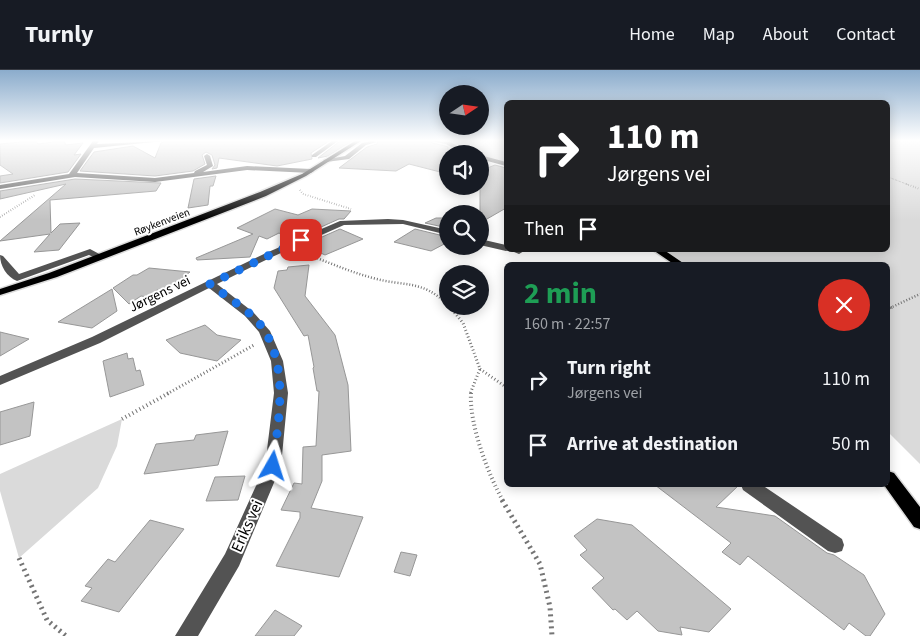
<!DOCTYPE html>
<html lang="en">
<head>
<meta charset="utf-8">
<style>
  :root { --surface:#171b24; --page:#242831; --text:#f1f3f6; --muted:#9ea1a6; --line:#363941 }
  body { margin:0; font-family:"Source Sans 3",sans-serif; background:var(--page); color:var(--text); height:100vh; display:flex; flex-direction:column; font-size:19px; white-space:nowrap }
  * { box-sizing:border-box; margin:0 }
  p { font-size:16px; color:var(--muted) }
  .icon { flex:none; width:28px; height:28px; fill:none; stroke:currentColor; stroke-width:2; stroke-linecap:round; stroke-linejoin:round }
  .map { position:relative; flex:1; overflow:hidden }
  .sheet { position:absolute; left:504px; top:192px; width:386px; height:225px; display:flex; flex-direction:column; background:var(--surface); border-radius:8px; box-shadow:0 2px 12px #0003 }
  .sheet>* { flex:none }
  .banner { position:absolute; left:504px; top:30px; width:386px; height:152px; border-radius:8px; box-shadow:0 2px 12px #0003; background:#202124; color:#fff; overflow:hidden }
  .needle { width:32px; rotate:77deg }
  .tools { position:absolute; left:439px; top:15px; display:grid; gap:10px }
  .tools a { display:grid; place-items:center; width:50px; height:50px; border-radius:50%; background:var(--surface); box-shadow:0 2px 12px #0003; font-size:25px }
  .pin { position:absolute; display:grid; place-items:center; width:42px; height:42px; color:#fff; margin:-21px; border-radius:10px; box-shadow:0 2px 8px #0006 }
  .me { position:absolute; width:55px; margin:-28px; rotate:6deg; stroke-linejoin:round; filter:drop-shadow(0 0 4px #0008) }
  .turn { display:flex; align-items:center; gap:18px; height:105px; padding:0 20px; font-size:22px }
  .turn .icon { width:65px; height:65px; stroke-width:2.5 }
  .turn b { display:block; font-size:35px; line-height:42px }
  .then { display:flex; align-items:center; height:48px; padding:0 20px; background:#0003; gap:10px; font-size:19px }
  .round { display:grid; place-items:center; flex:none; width:52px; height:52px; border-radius:26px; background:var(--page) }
  .overview { display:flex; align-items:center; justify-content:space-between; height:85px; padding:0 20px }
  h1 { font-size:30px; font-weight:700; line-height:38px; color:#1e9e55 }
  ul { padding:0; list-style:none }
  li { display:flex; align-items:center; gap:15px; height:65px; padding:0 20px }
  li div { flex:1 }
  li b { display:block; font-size:19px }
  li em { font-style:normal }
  header { display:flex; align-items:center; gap:30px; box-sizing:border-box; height:70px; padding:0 25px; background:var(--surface); border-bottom:1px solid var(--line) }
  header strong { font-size:24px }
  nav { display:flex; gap:28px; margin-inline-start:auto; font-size:18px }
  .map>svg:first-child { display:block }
  .green { fill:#dadada }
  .building { fill:#c3c3c3; stroke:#979797 }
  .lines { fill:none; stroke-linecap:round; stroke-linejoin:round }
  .major-casing { stroke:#dbdbdb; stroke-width:3 }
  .path-far5 { stroke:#757575; stroke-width:1; stroke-dasharray:0.5 1; stroke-linecap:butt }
  .path-far4 { stroke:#757575; stroke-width:2; stroke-dasharray:0.5 2; stroke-linecap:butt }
  .path-far3 { stroke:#757575; stroke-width:2.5; stroke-dasharray:1 2; stroke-linecap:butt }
  .path-far2 { stroke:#757575; stroke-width:3; stroke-dasharray:1 2.5; stroke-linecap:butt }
  .path-far1 { stroke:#757575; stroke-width:4; stroke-dasharray:1 3; stroke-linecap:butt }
  .path { stroke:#757575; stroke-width:5; stroke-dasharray:2 4; stroke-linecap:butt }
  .minor { fill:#535353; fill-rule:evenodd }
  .major { fill:#000; fill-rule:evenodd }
  .route { stroke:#1a73e8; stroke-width:9; stroke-dasharray:0 16.2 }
  .labels { text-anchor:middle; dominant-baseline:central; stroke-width:4; stroke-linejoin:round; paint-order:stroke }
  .far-street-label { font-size:11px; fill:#000; stroke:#fff }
  .street-label { font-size:14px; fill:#000; stroke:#fff }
  .near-street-label { font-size:16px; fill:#000; stroke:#fff }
</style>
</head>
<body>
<header>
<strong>Turnly</strong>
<nav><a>Home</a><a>Map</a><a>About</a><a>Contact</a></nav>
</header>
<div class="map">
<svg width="920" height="566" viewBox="0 0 920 566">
  <rect width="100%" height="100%" fill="#fff"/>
  <!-- green -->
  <path class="green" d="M415 71H506V92L480 88V84H448Z
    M888 71H920V394L888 362V195H686L662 180H888Z
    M122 349 117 376 98 418 19 488 0 421V404Z"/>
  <!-- building -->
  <path class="building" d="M31 71H36L38 74 60 71H64L66 75 83 73 74 85 81 84 68 102 0 113V106L13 104 0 95V74Z
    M166 71H329L311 83 312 89 277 96 219 88 217 98 212 99 215 95 212 85 206 82 202 85 205 94 193 101 155 106 80 101 94 82 133 76 155 88 161 73Z
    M340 71H352L328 86 318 88Z
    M378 71H430L432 73 445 76 448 77V104L409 94 396 101 339 98 367 77 377 74Z
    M495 95 506 98V138L480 153V101Z
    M216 106 213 116H210L208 135 188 138 194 109Z
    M75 109 161 113 156 121 50 130 51 163 60 154 80 153 59 180 34 182 50 164 0 171 66 114 0 129V121Z
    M275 139 298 145 312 139 351 141 344 149H339L292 170 279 163 267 169 259 166 250 187 197 190 196 188 253 164 237 158Z
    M436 148H448V158L425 153Z
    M340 159 363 169 325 185 304 175Z
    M415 159 448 167V172L431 181 394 172Z
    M309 195 305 226 335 265 348 315 351 381 322 385V411L311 438 363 447 339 507 276 496 300 448V442L281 440 294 413 302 414 303 377 316 376 319 321H317L313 298 314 297 308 265 304 266 274 218 278 201 287 200 288 197Z
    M149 198 190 202 165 221 157 220 148 227 141 226 129 234 113 218 133 205H137Z
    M112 219 117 241 92 258 58 252Z
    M205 255 217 265 241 270 217 291 180 283 166 270Z
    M0 262 29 269 0 286Z
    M127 283 128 289 133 288 136 301 140 300 144 315 110 327 103 291Z
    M34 332 30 366 0 375V342Z
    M228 361 218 395 144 404 156 374 194 370 196 365Z
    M245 406 238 430 206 431 215 407Z
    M655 415H739L716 437 775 446 827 483 834 485 864 505 885 544 870 566H866L849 553 844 560 748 486 740 495 722 482 731 473Z
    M597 449 632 455 731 539 709 562 680 557 682 565 658 561 637 541 627 550 615 539 613 540 592 518 604 508 580 485 587 480 574 466Z
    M150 450 184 459 119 542 81 531 92 518 85 516 108 489 115 492Z
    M401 482 417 485 410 506 394 502Z
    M275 540 302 556 294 566H255Z"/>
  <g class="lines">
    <defs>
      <path id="major" d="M355 71H361L306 106 266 126 57 207 0 225V219L49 203 260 122 302 104Z
        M653 180H664L686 195H675Z
        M888 401 894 403 920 437V459L914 457 884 415H888Z"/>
    </defs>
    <!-- major casing -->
    <use href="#major" class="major-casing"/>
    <!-- path-far5 -->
    <path class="path-far5" d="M888 107 909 115"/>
    <!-- path-far4 -->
    <path class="path-far4" d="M906 114 920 119
      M300 120 303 124 351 139
      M0 147 35 125"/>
    <!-- path-far3 -->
    <path class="path-far3" d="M306 184C328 192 350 202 373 208 404 217 422 209 448 235
      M449 236 451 238
      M890 238 920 224"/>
    <!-- path-far2 -->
    <path class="path-far2" d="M450 237 463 253 480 299 470 324
      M888 239 893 237
      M480 299 506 317
      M167 324 254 275"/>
    <!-- path-far1 -->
    <path class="path-far1" d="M471 323C469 354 488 404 503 431
      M122 349 169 323"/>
    <!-- path -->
    <path class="path" d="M502 430 540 494 550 537 552 566
      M19 488 47 550 66 566"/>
    <!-- minor -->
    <path class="minor" d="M93 71H99L97 74 164 71 94 78 77 103 155 108 194 103 195 101 207 95 204 86 207 84 210 86 213 96 203 102 247 96 311 99 314 101 311 103 247 100 155 112 75 107 0 119V115L69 104Z
      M332 71H338L316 87H312V85Z
      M372 71 377 72 366 75 349 89 326 92 323 90 345 86 362 73Z
      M432 71 450 72 472 84H464L446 74Z
      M480 85 506 92V96L480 89Z
      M388 149 403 150 448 160V165L403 154 344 155 272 187 217 214 253 242 270 261 283 291 288 323 281 396 239 496 198 566H175L225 484 265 396 274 323 271 291 259 262 245 246 209 218 100 273 0 315V306L92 267 266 183 340 151Z
      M480 169 506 175V180H509L506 181 480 175Z
      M90 179 105 187 100 190 89 185 17 211C7 207 0 196 0 185L3 186 19 204Z
      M509 180H523L524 181 519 184Z
      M741 415H762L842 469 844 475 842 481 835 483 828 481 743 420Z"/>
    <!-- major -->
    <use href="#major" class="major"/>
  </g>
  <!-- sky -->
  <linearGradient id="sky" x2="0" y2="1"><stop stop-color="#8baccc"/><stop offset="0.47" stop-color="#fff"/><stop offset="1" stop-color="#fff" stop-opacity="0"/></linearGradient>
  <rect width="920" height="150" fill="url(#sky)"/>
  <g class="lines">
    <!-- route -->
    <path class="route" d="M273 396C278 351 289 303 265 261 253 242 228 228 210 214L301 170"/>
  </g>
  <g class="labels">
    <!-- far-street labels -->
    <g class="far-street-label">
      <text transform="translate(162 152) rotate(-21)">Røykenveien</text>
    </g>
    <!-- street labels -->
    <g class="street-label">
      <text transform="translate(160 224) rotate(-26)">Jørgens vei</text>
    </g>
    <!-- near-street labels -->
    <g class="near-street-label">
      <text transform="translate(247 456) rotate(-66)">Eriks vei</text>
    </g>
  </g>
</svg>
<div class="tools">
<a><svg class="needle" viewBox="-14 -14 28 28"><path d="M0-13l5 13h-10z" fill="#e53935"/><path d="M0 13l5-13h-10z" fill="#9ea1a6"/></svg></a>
<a><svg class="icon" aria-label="sound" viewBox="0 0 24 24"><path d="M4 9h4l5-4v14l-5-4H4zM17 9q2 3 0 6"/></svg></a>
<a><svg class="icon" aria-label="search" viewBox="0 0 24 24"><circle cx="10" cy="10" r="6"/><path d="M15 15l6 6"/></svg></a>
<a><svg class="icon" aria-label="layers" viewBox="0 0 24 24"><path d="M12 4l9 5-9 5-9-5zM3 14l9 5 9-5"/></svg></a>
</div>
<div class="pin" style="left:301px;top:170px;background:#d93025"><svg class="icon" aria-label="arrive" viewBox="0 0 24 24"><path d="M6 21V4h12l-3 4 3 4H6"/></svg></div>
<svg class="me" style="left:273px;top:396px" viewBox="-20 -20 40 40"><path d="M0-17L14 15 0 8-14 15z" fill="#1a73e8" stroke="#fff" stroke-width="4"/></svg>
<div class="banner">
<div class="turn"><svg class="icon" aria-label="right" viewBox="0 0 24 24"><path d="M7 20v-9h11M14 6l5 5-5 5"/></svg><div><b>110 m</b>Jørgens vei</div></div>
<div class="then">Then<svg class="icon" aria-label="arrive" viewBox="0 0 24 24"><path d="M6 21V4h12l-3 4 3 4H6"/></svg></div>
</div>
<section class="sheet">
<div class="overview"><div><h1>2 min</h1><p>160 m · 22:57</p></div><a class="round" style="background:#d93025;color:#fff"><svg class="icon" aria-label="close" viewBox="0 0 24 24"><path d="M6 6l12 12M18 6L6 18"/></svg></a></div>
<ul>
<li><svg class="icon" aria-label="right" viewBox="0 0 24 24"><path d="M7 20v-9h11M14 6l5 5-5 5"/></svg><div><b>Turn right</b><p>Jørgens vei</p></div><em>110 m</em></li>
<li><svg class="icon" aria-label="arrive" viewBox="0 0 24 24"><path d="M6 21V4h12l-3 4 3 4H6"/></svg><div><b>Arrive at destination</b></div><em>50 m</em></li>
</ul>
</section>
</div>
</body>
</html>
